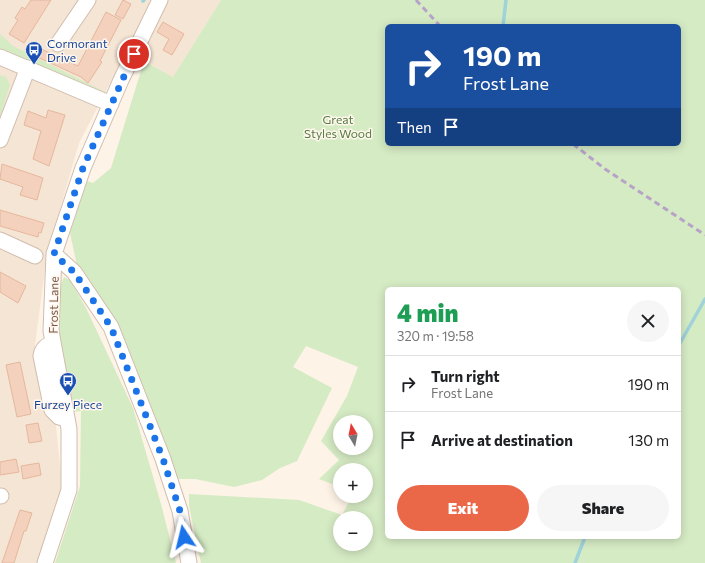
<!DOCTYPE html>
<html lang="en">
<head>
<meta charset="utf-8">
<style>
  :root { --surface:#fff; --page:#f6f6f6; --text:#202124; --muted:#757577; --line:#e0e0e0; --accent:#ea6848 }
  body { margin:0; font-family:Commissioner,sans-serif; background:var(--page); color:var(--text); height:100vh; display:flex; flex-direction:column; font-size:15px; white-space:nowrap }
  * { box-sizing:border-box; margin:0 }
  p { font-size:13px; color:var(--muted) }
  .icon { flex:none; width:22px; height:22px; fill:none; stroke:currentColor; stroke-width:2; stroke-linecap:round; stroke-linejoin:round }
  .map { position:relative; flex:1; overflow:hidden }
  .details { position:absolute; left:385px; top:287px; width:296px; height:252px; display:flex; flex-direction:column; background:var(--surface); border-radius:6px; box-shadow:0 2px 10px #0003 }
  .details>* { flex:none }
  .top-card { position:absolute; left:385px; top:24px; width:296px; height:122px; border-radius:6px; box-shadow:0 2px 10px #0003; background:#1a4fa0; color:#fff; overflow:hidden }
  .needle { width:26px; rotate:350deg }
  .tools { position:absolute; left:333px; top:415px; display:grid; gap:8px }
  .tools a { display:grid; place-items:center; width:40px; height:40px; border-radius:50%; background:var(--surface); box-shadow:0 2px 10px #0003; font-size:20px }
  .pin { position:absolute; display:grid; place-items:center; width:34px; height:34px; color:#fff; margin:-17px; border:2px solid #fff; border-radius:50%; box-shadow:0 1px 4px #0007 }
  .me { position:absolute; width:44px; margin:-22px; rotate:350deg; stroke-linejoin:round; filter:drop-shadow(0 0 3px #0008) }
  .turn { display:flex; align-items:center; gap:14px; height:84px; padding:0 12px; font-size:18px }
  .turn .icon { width:52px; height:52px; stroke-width:2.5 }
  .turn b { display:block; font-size:28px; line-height:34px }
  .then { display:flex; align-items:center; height:38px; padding:0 12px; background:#0003; gap:8px; font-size:15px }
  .round { display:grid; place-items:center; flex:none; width:42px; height:42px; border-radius:21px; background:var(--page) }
  .headline { display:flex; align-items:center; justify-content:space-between; height:68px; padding:0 12px }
  h1 { font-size:24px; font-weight:800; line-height:30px; color:#1e9e55 }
  .action { display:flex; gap:8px; margin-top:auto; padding:8px 12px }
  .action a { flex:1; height:46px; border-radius:24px; background:var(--accent); color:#fff; font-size:16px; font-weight:800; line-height:46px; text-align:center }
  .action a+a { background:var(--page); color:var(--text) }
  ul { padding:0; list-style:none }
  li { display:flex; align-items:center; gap:12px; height:56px; padding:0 12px; border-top:1px solid var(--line) }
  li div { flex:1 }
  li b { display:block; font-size:15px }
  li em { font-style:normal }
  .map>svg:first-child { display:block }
  .residential { fill:#f5e5d4 }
  .green { fill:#d5ebc4; fill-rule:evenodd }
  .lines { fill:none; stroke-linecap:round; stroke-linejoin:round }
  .stream { stroke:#9fd2d9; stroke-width:3.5 }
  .building { fill:#f3d1bd; stroke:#e6b79d }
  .minor-casing { stroke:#d1bdae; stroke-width:17 }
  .minor { stroke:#fff; stroke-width:15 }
  .rail { stroke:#b6a3c7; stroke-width:3; stroke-dasharray:6 4; stroke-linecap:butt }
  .route { stroke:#1a73e8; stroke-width:7; stroke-dasharray:0 12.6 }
  .labels { text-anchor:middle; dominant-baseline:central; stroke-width:3; stroke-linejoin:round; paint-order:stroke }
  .transit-label { font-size:12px; fill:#164399; stroke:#fff7ed; text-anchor:start }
  .park-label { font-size:12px; fill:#547d41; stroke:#fff7ed }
  .street-label { font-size:12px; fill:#77594a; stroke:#fff7ed }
</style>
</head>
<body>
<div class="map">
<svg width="705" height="563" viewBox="0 0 705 563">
  <rect width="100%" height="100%" fill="#fdf3e6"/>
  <!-- residential -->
  <path class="residential" d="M0 0H221L173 77 127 51 79 143 47 254 35 345 56 426 62 485 37 563H0Z"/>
  <!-- green -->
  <path class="green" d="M221 0H705V563H201L189 506V494L299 500 342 515 352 496H366V470H340V487L319 479 339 460 321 441 347 396 358 367 306 346 293 367 332 388 297 461 280 468 262 480 234 487 195 479H176L79 275 70 233 87 181 93 183 111 168 144 61 173 77ZM387 26H679V144H387ZM387 289H679V537H387ZM340 422H366V448H340ZM340 518H366V544H340Z
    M0 34 13 46 105 92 103 97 0 51Z
    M0 75 6 77 10 85 0 117Z
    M64 277 70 280 86 308 133 408 161 504 176 563H55L80 486 81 411 72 412C65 378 48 309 64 277Z"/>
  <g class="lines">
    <!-- stream -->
    <path class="stream" d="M143 1 144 0
      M503 26 506 0
      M679 345 705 299
      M575 563 585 537"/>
  </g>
  <!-- building -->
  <path class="building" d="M31 0H51L24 43 9 34 18 20 15 18 22 7 25 9Z
    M123 0 131 4 123 19 115 15Z
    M106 12 121 20 100 61 102 62 88 83 81 77 35 56 39 48 78 66Z
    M163 22 184 34 172 55 163 50 169 39 157 32Z
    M48 110 65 115 49 166 33 159 41 131 24 125 28 111 46 118Z
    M2 164 43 178 37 200 20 195 23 187 0 179Z
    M0 210 44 223 41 233 39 232 38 237 0 226Z
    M0 272 26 286 18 303 0 292Z
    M20 362 31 414 17 417 6 365Z
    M38 423 42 441 29 443 26 425Z
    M16 459 19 472 0 475V462Z
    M39 463 41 475 23 479 21 466Z
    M20 510 32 513 26 531H24L14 563H2Z"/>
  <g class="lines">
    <defs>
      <path id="minor" d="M58 44 88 0
        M0 57 111 104
        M0 140 28 68
        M0 240 35 256
        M54 254 74 272 111 327 163 459 180 511 189 563
        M53 343C46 346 42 348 41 356L52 410 59 417 67 419
        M0 496H1
        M45 563 69 490V429L51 331 54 254 83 168 121 80 160 0"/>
    </defs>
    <!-- minor casing -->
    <use href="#minor" class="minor-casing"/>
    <!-- minor -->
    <use href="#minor" class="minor"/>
    <!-- rail -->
    <path class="rail" d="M416 0 440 26
      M573 144 605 169 705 235"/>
  </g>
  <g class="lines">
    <!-- route -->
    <path class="route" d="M134 54 83 168 54 254 74 272 111 327 163 459 180 511 184 537"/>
  </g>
  <!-- icons -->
  <defs>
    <symbol id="bus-pin" viewBox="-11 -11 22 30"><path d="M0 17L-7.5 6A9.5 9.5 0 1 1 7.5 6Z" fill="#1a4fb4" stroke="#fff7ed"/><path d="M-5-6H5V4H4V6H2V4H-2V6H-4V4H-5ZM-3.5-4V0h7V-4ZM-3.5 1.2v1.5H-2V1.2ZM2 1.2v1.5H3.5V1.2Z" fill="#fff"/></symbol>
  </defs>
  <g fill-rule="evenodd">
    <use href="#bus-pin" x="24" y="40" width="20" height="27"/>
    <use href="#bus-pin" x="58" y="371" width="20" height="27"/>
  </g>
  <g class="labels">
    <!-- transit labels -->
    <g class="transit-label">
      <text x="47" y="43">Cormorant<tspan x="47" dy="14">Drive</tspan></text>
      <text x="68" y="404" text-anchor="middle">Furzey Piece</text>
    </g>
    <!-- park labels -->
    <g class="park-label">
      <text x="338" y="119">Great<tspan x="338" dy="14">Styles Wood</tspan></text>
    </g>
    <!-- street labels -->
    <g class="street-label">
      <text transform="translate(53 305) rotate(-89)">Frost Lane</text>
    </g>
  </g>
</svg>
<div class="tools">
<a><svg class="needle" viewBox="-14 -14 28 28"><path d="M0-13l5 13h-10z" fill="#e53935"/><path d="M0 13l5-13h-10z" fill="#757577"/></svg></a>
<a>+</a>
<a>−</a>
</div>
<div class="pin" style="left:134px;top:54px;background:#d93025"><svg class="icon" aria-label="arrive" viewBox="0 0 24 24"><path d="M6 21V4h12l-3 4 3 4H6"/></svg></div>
<svg class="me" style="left:184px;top:537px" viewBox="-20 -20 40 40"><path d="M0-17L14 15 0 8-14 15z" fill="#1a73e8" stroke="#fff" stroke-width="4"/></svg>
<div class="top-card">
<div class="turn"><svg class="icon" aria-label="right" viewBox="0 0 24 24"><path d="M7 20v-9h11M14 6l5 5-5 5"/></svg><div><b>190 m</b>Frost Lane</div></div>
<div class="then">Then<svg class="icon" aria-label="arrive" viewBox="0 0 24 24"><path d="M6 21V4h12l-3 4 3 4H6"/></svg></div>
</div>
<section class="details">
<div class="headline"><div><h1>4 min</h1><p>320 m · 19:58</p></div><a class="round"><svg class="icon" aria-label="close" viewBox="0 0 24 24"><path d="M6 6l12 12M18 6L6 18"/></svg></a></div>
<ul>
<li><svg class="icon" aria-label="right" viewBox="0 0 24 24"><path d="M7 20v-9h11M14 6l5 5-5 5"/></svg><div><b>Turn right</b><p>Frost Lane</p></div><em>190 m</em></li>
<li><svg class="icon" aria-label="arrive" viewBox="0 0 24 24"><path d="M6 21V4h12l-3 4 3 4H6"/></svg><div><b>Arrive at destination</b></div><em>130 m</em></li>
</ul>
<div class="action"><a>Exit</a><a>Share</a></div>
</section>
</div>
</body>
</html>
